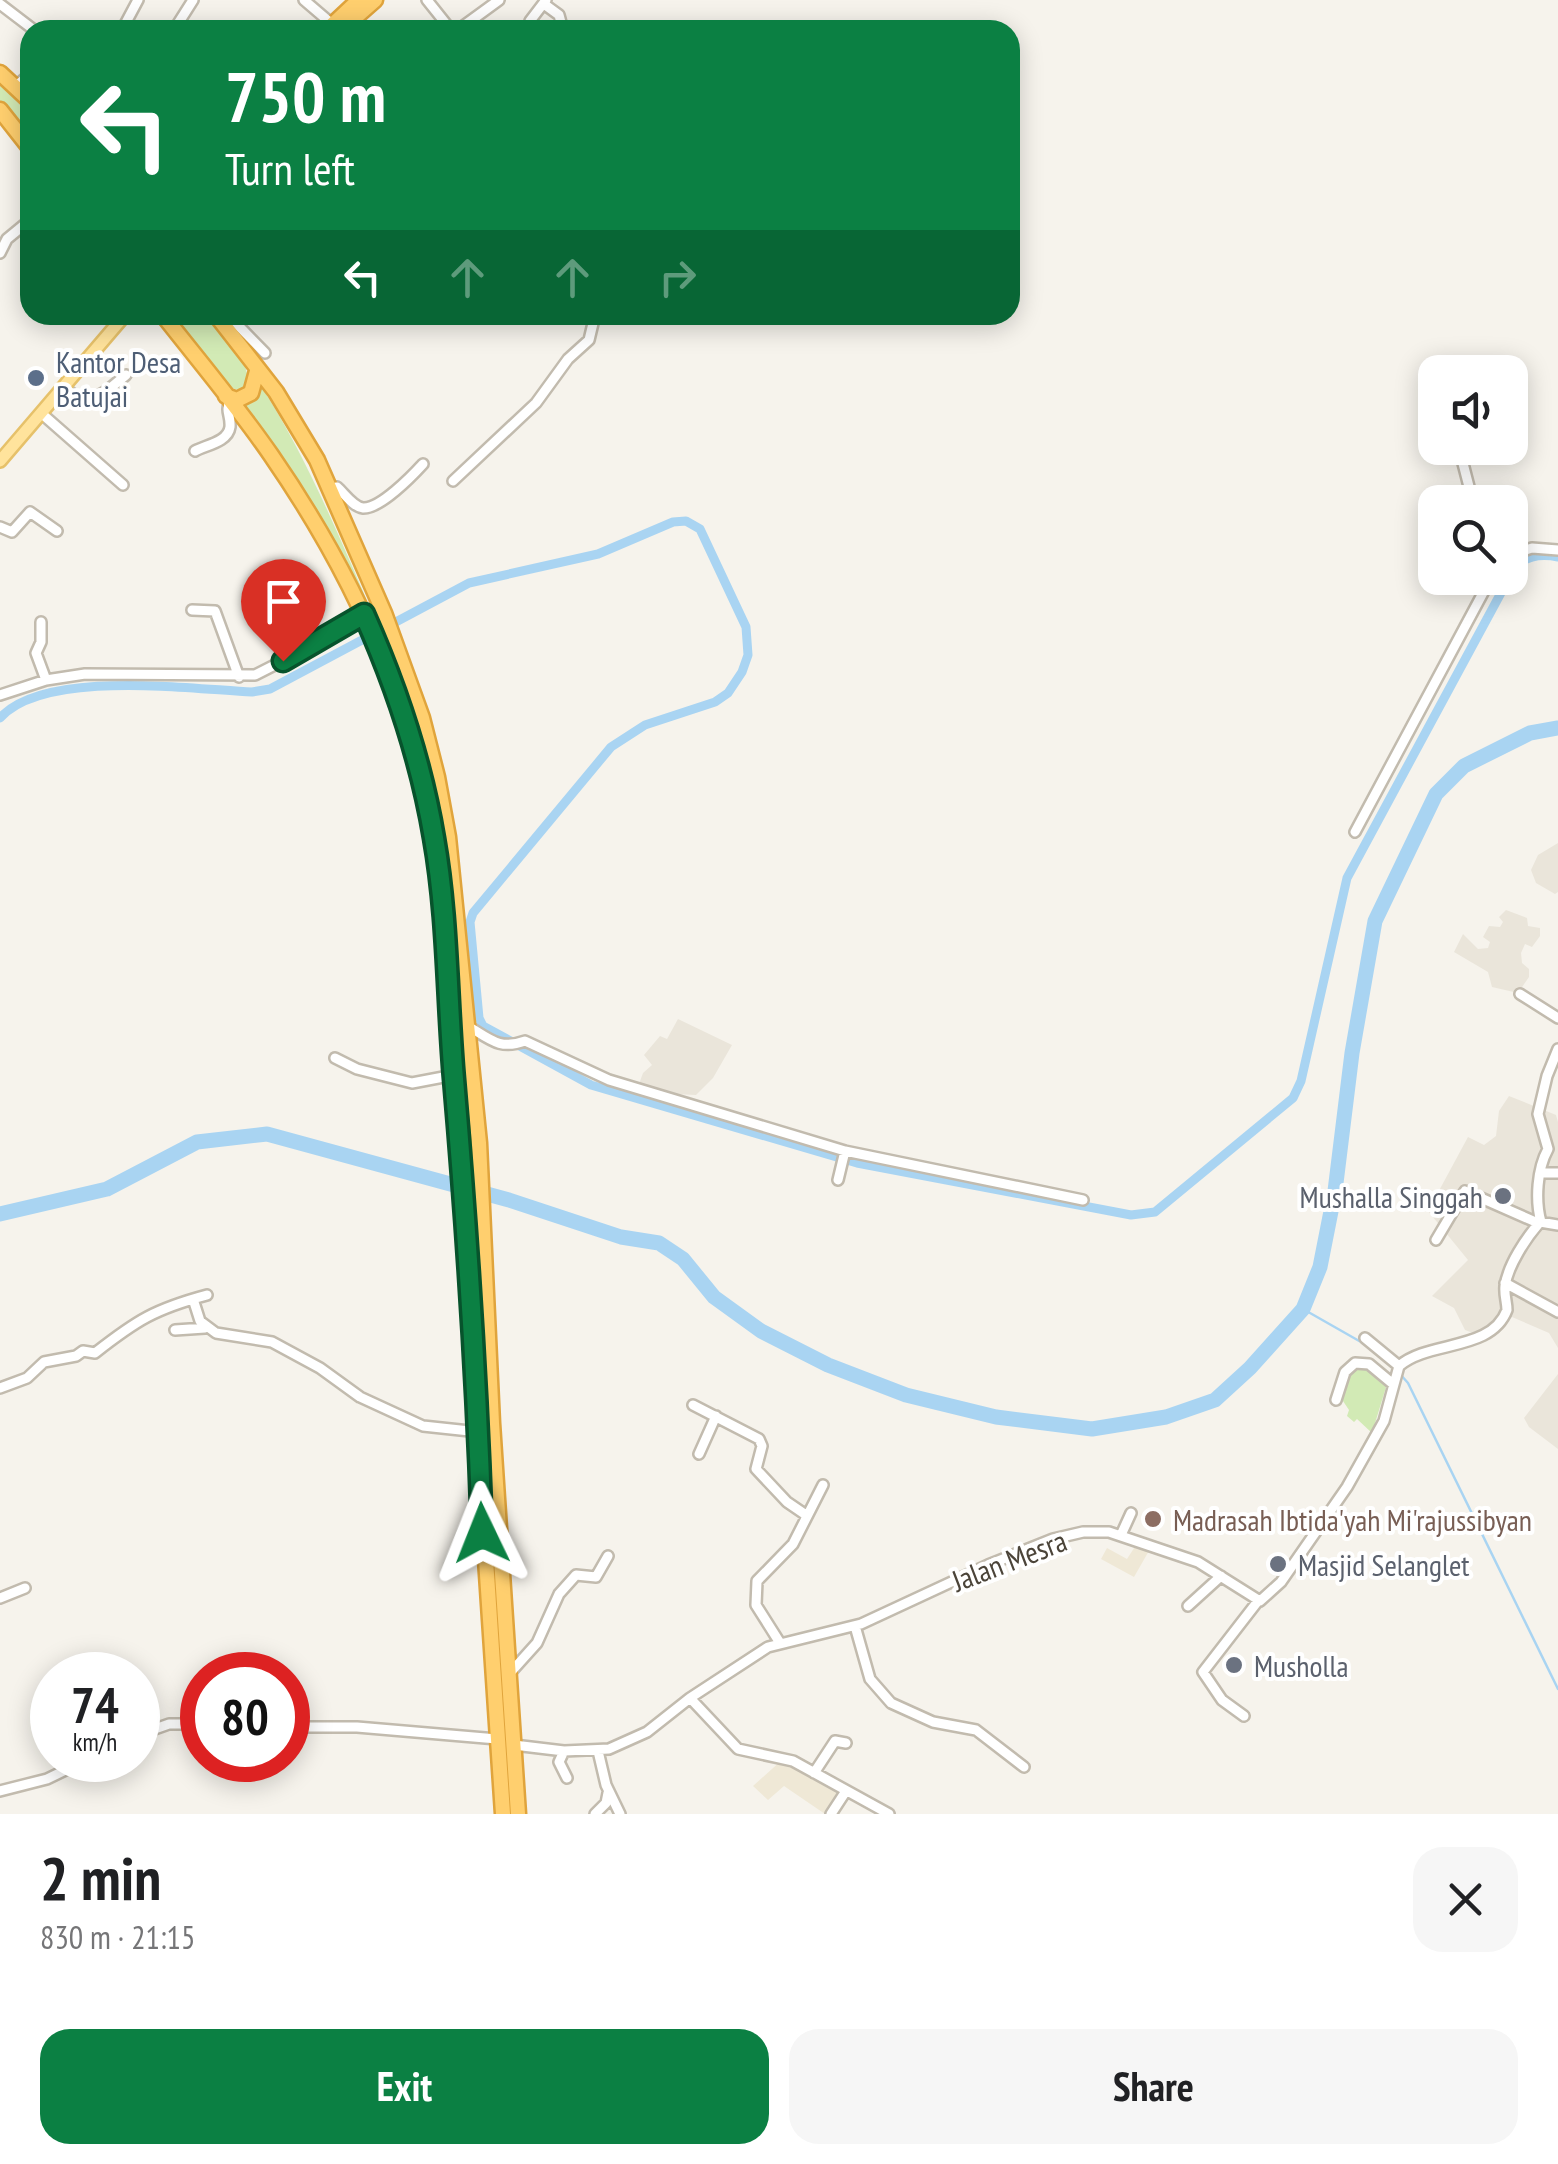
<!DOCTYPE html>
<html lang="en">
<head>
<meta charset="utf-8">
<style>
  :root { --surface:#fff; --page:#f6f6f6; --text:#202124; --muted:#757577; --accent:#0b8043 }
  body { margin:0; font-family:"PT Sans Narrow",sans-serif; background:var(--page); color:var(--text); height:100vh; display:flex; flex-direction:column; font-size:38px; white-space:nowrap }
  * { box-sizing:border-box; margin:0 }
  p { font-size:32px; color:var(--muted) }
  .icon { flex:none; width:55px; height:55px; fill:none; stroke:currentColor; stroke-width:2; stroke-linecap:round; stroke-linejoin:round }
  .map { position:relative; height:1814px; overflow:hidden }
  .panel { display:flex; flex-direction:column; background:var(--surface); flex:1 }
  .panel>* { flex:none }
  .top-card { position:absolute; left:20px; top:20px; width:1000px; height:305px; border-radius:30px; box-shadow:0 5px 25px #0003; background:#0b8043; color:#fff; overflow:hidden }
  .tools { position:absolute; left:1418px; top:355px; display:grid; gap:20px }
  .tools a { display:grid; place-items:center; width:110px; height:110px; border-radius:20px; background:var(--surface); box-shadow:0 5px 25px #0003; font-size:50px }
  .speed { position:absolute; left:30px; top:1652px; display:flex; gap:20px; font-size:50px; font-weight:700; text-align:center }
  .speed>* { display:grid; place-content:center; width:130px; height:130px; border-radius:50%; background:var(--surface); box-shadow:0 5px 25px #0003; line-height:1 }
  .speed small { font-size:25px; font-weight:400 }
  .speed .limit { border:15px solid #d22; background:#fff; color:#111 }
  .pin { position:absolute; display:grid; place-items:center; width:85px; height:85px; color:#fff; margin:-102px -42px; border-radius:50% 50% 50% 0; rotate:-45deg; box-shadow:0 0 10px #0007 }
  .pin .icon { rotate:45deg }
  .me { position:absolute; width:110px; margin:-55px; rotate:358deg; stroke-linejoin:round; filter:drop-shadow(0 0 8px #0008) }
  .turn { display:flex; align-items:center; gap:35px; height:210px; padding:0 40px; font-size:45px }
  .turn .icon { width:130px; height:130px; stroke-width:2.5 }
  .turn b { display:block; font-size:70px; line-height:85px }
  .lanes { display:flex; align-items:center; height:95px; padding:0 40px; background:#0003; justify-content:center; gap:50px; direction:ltr }
  .lanes .off { opacity:.35 }
  .round { display:grid; place-items:center; flex:none; width:105px; height:105px; border-radius:30px; background:var(--page) }
  .summary { display:flex; align-items:center; justify-content:space-between; height:170px; padding:0 40px }
  h1 { font-size:60px; font-weight:600; line-height:75px }
  .primary-button { display:flex; gap:20px; margin-top:auto; padding:20px 40px }
  .primary-button a { flex:1; height:115px; border-radius:30px; background:var(--accent); color:#fff; font-size:40px; font-weight:600; line-height:115px; text-align:center }
  .primary-button a+a { background:var(--page); color:var(--text) }
  .map>svg:first-child { display:block }
  .residential { fill:#eae5da }
  .education { fill:#efe8d6 }
  .green { fill:#d2eab5 }
  .lines { fill:none; stroke-linecap:round; stroke-linejoin:round }
  .stream { stroke:#a9d4f2; stroke-width:2.5 }
  .canal { stroke:#a9d4f2; stroke-width:9 }
  .river { stroke:#a9d4f2; stroke-width:15 }
  .minor-casing { stroke:#c2bbae; stroke-width:14 }
  .major-casing { stroke:#e6c16a; stroke-width:16 }
  .highway-casing { stroke:#e0a43c; stroke-width:19 }
  .minor { stroke:#fff; stroke-width:9 }
  .major { stroke:#ffe39c; stroke-width:11 }
  .highway { stroke:#ffcf6e; stroke-width:14 }
  .route-casing { stroke:#07532c; stroke-width:25 }
  .route { stroke:#0b8043; stroke-width:18 }
  .service-dot { fill:#5c6f8a; stroke:#fff; stroke-width:4 }
  .worship-dot { fill:#6b7280; stroke:#fff; stroke-width:4 }
  .education-dot { fill:#8d6e63; stroke:#fff; stroke-width:4 }
  .labels { text-anchor:middle; dominant-baseline:central; stroke-width:8; stroke-linejoin:round; paint-order:stroke }
  .service-label { font-size:30px; fill:#4e5e75; stroke:#fff; text-anchor:start }
  .worship-label { font-size:30px; fill:#5b616d; stroke:#fff; text-anchor:start }
  .education-label { font-size:30px; fill:#785e54; stroke:#fff; text-anchor:start }
  .street-label { font-size:30px; fill:#4b4439; stroke:#fff }
</style>
</head>
<body>
<div class="map">
<svg width="1558" height="1814" viewBox="0 0 1558 1814">
  <rect width="100%" height="100%" fill="#f6f3ec"/>
  <!-- residential -->
  <path class="residential" d="M1558 843V892L1555 894 1536 883 1531 870 1538 855Z
    M1506 910 1527 918 1528 926 1540 928V936L1532 947 1525 944 1521 953 1522 963 1529 969V977L1518 993 1492 987 1488 972 1454 952 1463 934 1478 949 1488 948 1490 942 1483 937 1489 926 1500 927 1503 922 1499 917Z
    M678 1019 732 1045 713 1078 696 1095 674 1094 639 1084 643 1073 652 1065 644 1055 660 1036 667 1039Z
    M1509 1096 1556 1115 1558 1122V1348L1549 1333 1512 1317 1487 1338 1465 1330 1454 1308 1432 1296 1468 1260 1428 1211 1468 1137 1484 1145 1496 1136 1499 1111Z
    M1558 1374V1449L1529 1427 1524 1418Z"/>
  <!-- education -->
  <path class="education" d="M1138 1542 1150 1549 1134 1577 1101 1559 1107 1548 1127 1559Z
    M783 1759 839 1789 825 1814 784 1786 768 1800 753 1786Z"/>
  <!-- green -->
  <path class="green" d="M0 81 30 110V142L0 103Z
    M170 315H207L245 366 248 377 242 391 225 386Z
    M261 386C308 459 340 539 375 619L371 621 243 406 251 403Z
    M1362 1361 1387 1384 1372 1433 1357 1419 1354 1422 1347 1416 1349 1410 1339 1395 1347 1376Z"/>
  <g class="lines">
    <!-- stream -->
    <path class="stream" d="M1303 1309 1368 1346
      M1400 1374 1408 1383 1558 1689"/>
    <!-- canal -->
    <path class="canal" d="M1510 576C1520 556 1538 553 1558 557
      M0 718C44 669 190 689 252 692L270 689 469 583 598 554 673 522 686 521 700 529 746 627 748 655 742 672 728 693 715 702 645 725 611 747 473 913 470 922 479 1018 483 1026 591 1085 857 1163 1131 1215 1155 1212 1293 1098 1301 1081 1347 878 1509 578"/>
    <!-- river -->
    <path class="river" d="M0 1214 107 1189 197 1142 267 1134 509 1200 621 1237 659 1243 683 1259 714 1297 761 1331 828 1365 906 1395 996 1417 1092 1429 1166 1417 1215 1400 1250 1368 1303 1309 1320 1267 1335 1191 1352 1053 1375 921 1436 794 1464 766 1530 733 1558 728"/>
    <defs>
      <path id="minor" d="M304 0 332 24
        M427 0 451 30
        M0 4 34 30
        M544 4 559 15 563 30
        M530 21 546 0
        M122 30 138 0
        M174 30 193 0
        M458 30 499 0
        M15 87 30 74
        M0 253 7 239 30 220
        M228 315 265 353
        M63 387 85 403 108 390 126 375
        M41 413 123 485
        M1459 448 1473 502
        M195 451C206 445 228 442 230 427 231 415 225 412 230 401
        M453 481 536 403 568 359 589 340 595 315
        M328 489 337 487C344 493 353 507 363 508 380 509 412 476 423 464
        M0 527 12 532 30 512 57 531
        M1510 555 1532 548 1558 550
        M192 610 215 611 239 677
        M41 622V642L36 653 46 680
        M0 695 46 680 85 674 255 675 316 644 364 614
        M1355 832 1491 578
        M1520 994 1558 1018
        M468 1026C491 1040 500 1050 525 1041L609 1080 845 1151 1083 1200
        M335 1058 357 1069 412 1083 454 1075
        M1540 1173H1558
        M838 1180 845 1151
        M1541 1222C1535 1200 1537 1169 1548 1149L1538 1114 1547 1076 1558 1049
        M1436 1240 1465 1191 1538 1223
        M1505 1283 1558 1312
        M193 1299 200 1321 216 1333 272 1342 320 1368 360 1397 423 1426 479 1432
        M175 1330 205 1328
        M1365 1338 1399 1366
        M0 1388 27 1378 44 1362 76 1356 83 1351 95 1353C137 1320 155 1309 207 1295
        M1336 1400 1345 1372 1355 1363 1369 1364 1393 1384
        M693 1405 759 1439 762 1446 756 1469 787 1502 806 1515
        M699 1454 716 1416
        M1121 1535 1131 1513
        M0 1598 25 1588
        M1188 1606 1221 1576
        M855 1626 870 1679 891 1703 933 1722 976 1730 1024 1767
        M780 1643 756 1605 757 1581 793 1544 823 1485
        M510 1673 537 1643 559 1594 576 1575 596 1577 608 1556
        M690 1698 738 1749 793 1761 889 1814
        M1244 1716 1222 1700 1203 1672 1258 1601
        M288 1727H357L497 1739
        M138 1735 169 1724H202
        M514 1745 564 1751 609 1749 647 1732 690 1698 768 1647 861 1624 988 1565 1053 1539 1083 1532H1109L1198 1562 1260 1601 1281 1582 1347 1487 1384 1421 1399 1366C1429 1340 1491 1352 1507 1310 1507 1302 1504 1295 1505 1286 1508 1265 1526 1238 1540 1222L1558 1225
        M564 1751 559 1762 567 1778
        M598 1751 606 1785 620 1814
        M814 1773 835 1741 846 1743
        M0 1791 47 1779 86 1760
        M595 1814 606 1803 608 1793
        M831 1814 846 1791"/>
      <path id="major" d="M0 461 125 315"/>
      <path id="highway" d="M327 30 359 0
        M341 30 375 0
        M0 73 30 101
        M0 110 30 148
        M163 315C199 361 238 407 271 455 369 597 421 729 442 901L503 1814
        M216 315 276 392 317 460 384 613 422 718 437 777 448 837 479 1143 492 1423 518 1814
        M226 396 237 400 251 393 257 371"/>
    </defs>
    <!-- minor casing -->
    <use href="#minor" class="minor-casing"/>
    <!-- major casing -->
    <use href="#major" class="major-casing"/>
    <!-- highway casing -->
    <use href="#highway" class="highway-casing"/>
    <!-- minor -->
    <use href="#minor" class="minor"/>
    <!-- major -->
    <use href="#major" class="major"/>
    <!-- highway -->
    <use href="#highway" class="highway"/>
  </g>
  <g class="lines">
    <defs>
      <path id="route" d="M283 661 364 614C396 686 421 760 434 838 448 917 447 999 454 1079 467 1230 477 1382 482 1533"/>
    </defs>
    <!-- route casing -->
    <use href="#route" class="route-casing"/>
    <!-- route -->
    <use href="#route" class="route"/>
  </g>
  <!-- markers -->
  <circle class="service-dot" cx="36" cy="378" r="10"/>
  <g class="worship-dot">
    <circle cx="1503" cy="1196" r="10"/>
    <circle cx="1278" cy="1564" r="10"/>
    <circle cx="1234" cy="1665" r="10"/>
  </g>
  <circle class="education-dot" cx="1153" cy="1519" r="10"/>
  <g class="labels">
    <!-- service labels -->
    <g class="service-label">
      <text x="56" y="361">Kantor Desa<tspan x="56" dy="34">Batujai</tspan></text>
    </g>
    <!-- worship labels -->
    <g class="worship-label">
      <text x="1483" y="1196" text-anchor="end">Mushalla Singgah</text>
      <text x="1298" y="1564">Masjid Selanglet</text>
      <text x="1254" y="1665">Musholla</text>
    </g>
    <!-- education labels -->
    <g class="education-label">
      <text x="1173" y="1519">Madrasah Ibtida'yah Mi'rajussibyan</text>
    </g>
    <!-- street labels -->
    <g class="street-label">
      <text transform="translate(1009 1560) rotate(-21)">Jalan Mesra</text>
    </g>
  </g>
</svg>
<div class="tools">
<a><svg class="icon" aria-label="sound" viewBox="0 0 24 24"><path d="M4 9h4l5-4v14l-5-4H4zM17 9q2 3 0 6"/></svg></a>
<a><svg class="icon" aria-label="search" viewBox="0 0 24 24"><circle cx="10" cy="10" r="6"/><path d="M15 15l6 6"/></svg></a>
</div>
<div class="speed"><div>74<small>km/h</small></div><div class="limit">80</div></div>
<div class="pin" style="left:283px;top:661px;background:#d93025"><svg class="icon" aria-label="arrive" viewBox="0 0 24 24"><path d="M6 21V4h12l-3 4 3 4H6"/></svg></div>
<svg class="me" style="left:482px;top:1533px" viewBox="-20 -20 40 40"><path d="M0-17L14 15 0 8-14 15z" fill="#0b8043" stroke="#fff" stroke-width="4"/></svg>
<div class="top-card">
<div class="turn"><svg class="icon" aria-label="left" viewBox="0 0 24 24"><path d="M17 20v-9H6M10 6l-5 5 5 5"/></svg><div><b>750 m</b>Turn left</div></div>
<div class="lanes"><svg class="icon" aria-label="left" viewBox="0 0 24 24"><path d="M17 20v-9H6M10 6l-5 5 5 5"/></svg><svg class="icon off" aria-label="ahead" viewBox="0 0 24 24"><path d="M12 20V5M6 11l6-6 6 6"/></svg><svg class="icon off" aria-label="ahead" viewBox="0 0 24 24"><path d="M12 20V5M6 11l6-6 6 6"/></svg><svg class="icon off" aria-label="right" viewBox="0 0 24 24"><path d="M7 20v-9h11M14 6l5 5-5 5"/></svg></div>
</div>
</div>
<section class="panel">
<div class="summary"><div><h1>2 min</h1><p>830 m · 21:15</p></div><a class="round"><svg class="icon" aria-label="close" viewBox="0 0 24 24"><path d="M6 6l12 12M18 6L6 18"/></svg></a></div>
<div class="primary-button"><a>Exit</a><a>Share</a></div>
</section>
</body>
</html>
